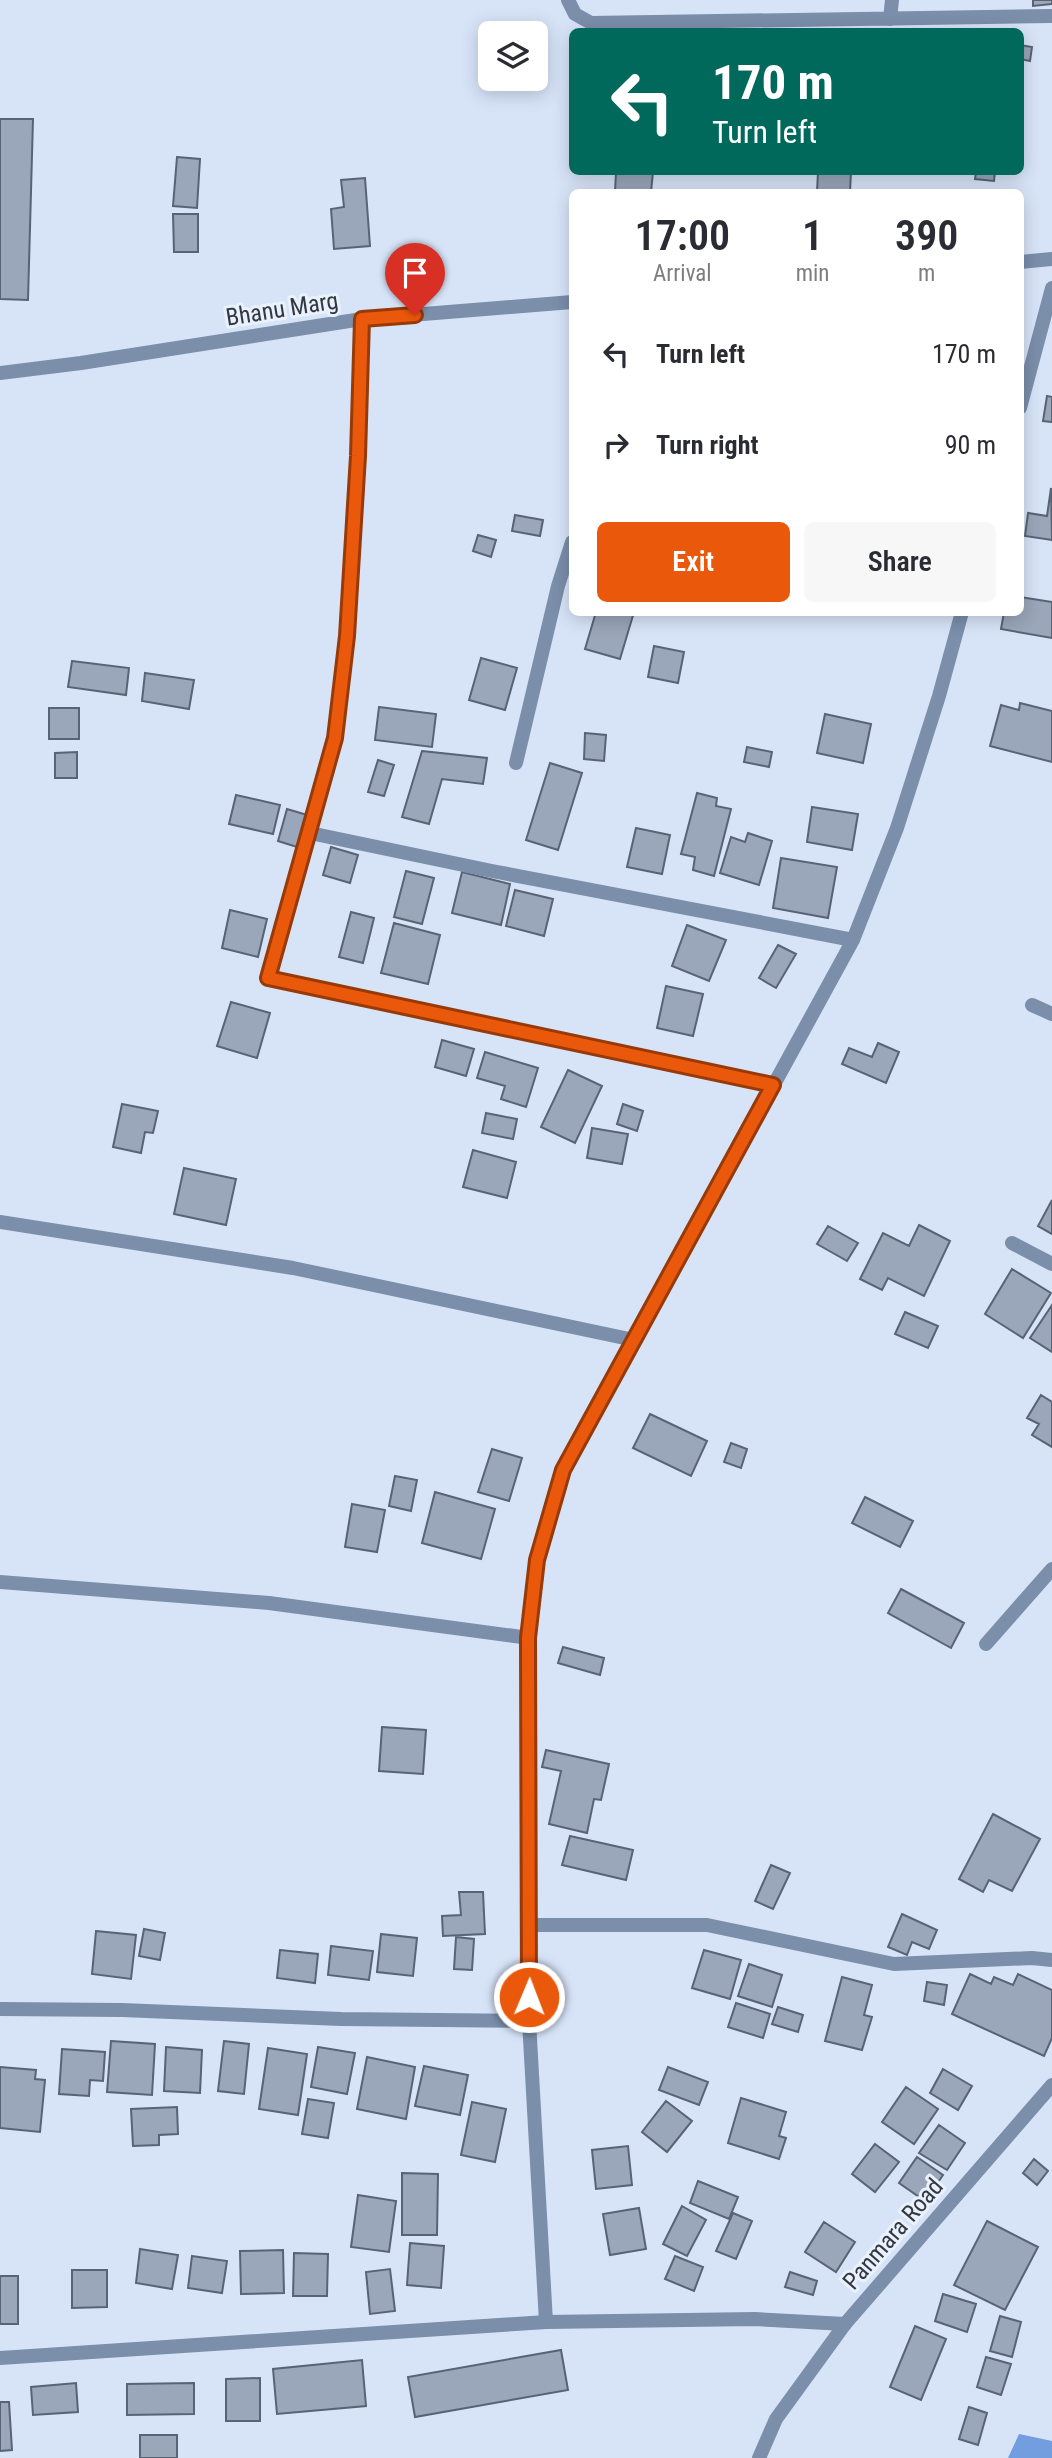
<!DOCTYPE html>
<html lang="en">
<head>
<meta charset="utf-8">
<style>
  :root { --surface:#fff; --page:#f7f7f7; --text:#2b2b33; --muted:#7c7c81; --accent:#ea580c }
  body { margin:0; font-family:"Roboto Condensed",sans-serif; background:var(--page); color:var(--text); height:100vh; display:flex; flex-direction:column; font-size:26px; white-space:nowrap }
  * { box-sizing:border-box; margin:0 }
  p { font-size:23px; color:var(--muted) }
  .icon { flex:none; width:38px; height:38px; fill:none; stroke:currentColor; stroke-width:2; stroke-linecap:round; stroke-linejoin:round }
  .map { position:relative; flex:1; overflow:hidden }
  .sheet { position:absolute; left:569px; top:189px; width:455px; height:427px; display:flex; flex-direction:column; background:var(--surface); border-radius:10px; box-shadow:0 4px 18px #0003 }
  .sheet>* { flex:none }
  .hud { position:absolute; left:569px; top:28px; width:455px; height:147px; border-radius:10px; box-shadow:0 4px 18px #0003; background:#00695c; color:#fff; overflow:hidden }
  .fabs { position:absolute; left:478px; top:21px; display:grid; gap:14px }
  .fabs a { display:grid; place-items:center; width:70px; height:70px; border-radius:10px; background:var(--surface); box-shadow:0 4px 18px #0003; font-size:35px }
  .pin { position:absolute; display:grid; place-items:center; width:60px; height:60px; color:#fff; margin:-72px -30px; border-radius:50% 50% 50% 0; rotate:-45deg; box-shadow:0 0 7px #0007 }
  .pin .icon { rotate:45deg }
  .me { position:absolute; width:77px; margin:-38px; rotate:1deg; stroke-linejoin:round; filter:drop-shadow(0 0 5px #0008) }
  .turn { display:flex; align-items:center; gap:24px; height:147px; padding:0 28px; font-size:32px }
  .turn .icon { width:91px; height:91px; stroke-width:2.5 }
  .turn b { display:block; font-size:49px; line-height:60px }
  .eta { display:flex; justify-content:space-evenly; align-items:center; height:119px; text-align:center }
  .eta b { font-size:42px; font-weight:600; line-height:49px }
  .primary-button { display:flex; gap:14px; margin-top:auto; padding:14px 28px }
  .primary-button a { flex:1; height:80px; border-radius:10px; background:var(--accent); color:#fff; font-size:28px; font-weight:600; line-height:80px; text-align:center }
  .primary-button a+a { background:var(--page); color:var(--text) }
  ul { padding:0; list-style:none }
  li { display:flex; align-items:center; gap:21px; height:91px; padding:0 28px }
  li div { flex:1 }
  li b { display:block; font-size:26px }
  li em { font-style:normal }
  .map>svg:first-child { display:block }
  .water { fill:#729dde }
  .building { fill:#9aa6b9; stroke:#586475; stroke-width:2 }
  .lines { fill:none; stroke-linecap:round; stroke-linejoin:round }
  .service { stroke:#7b8eaa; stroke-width:14 }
  .minor { stroke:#7b8eaa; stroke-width:14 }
  .tertiary { stroke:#7b8eaa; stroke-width:14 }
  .route-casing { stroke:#983908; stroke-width:18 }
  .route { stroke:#ea580c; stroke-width:12 }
  .labels { text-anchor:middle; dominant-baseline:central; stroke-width:6; stroke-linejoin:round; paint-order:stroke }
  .street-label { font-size:24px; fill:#333840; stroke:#e9f1fd }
</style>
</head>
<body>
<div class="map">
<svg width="1052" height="2458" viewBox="0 0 1052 2458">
  <rect width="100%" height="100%" fill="#d7e4f8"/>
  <!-- water -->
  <path class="water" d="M1019 2434 1052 2441V2458H1008Z"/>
  <!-- building -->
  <path class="building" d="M1033 0H1052V4L1033 6Z
    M1020 45 1032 47 1030 61 1020 59Z
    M0 119H33L28 300 0 299Z
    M177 157 200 159 197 208 173 206Z
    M616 172H653L651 192H615Z
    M818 172H851L850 192H817Z
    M976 172H995L994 181 975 179Z
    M365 178 370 246 334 249 331 209 344 207 341 180Z
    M173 214H198V252H174Z
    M1047 396 1052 397V422L1043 421Z
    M1051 488 1052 540 1025 536 1028 513 1047 516Z
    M515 515 543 520 540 536 512 531Z
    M478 535 496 540 491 557 473 551Z
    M1020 597 1052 602V638L1001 629 1004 612H1020Z
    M596 612H634L620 659 585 649Z
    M654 646 684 652 678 683 648 677Z
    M481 658 517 668 505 710 469 700Z
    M72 661 129 668 126 695 68 687Z
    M145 673 194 680 189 709 142 701Z
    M1020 703 1052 711V762L990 746 1001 705 1019 710Z
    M379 707 436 714 432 747 375 740Z
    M49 708H79V739H49Z
    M825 714 871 724 863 763 817 753Z
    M585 733 606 735 604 761 584 759Z
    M747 747 772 752 769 767 744 762Z
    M422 751 487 758 483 784 442 779 429 824 402 817Z
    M77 752V778H55V753Z
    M378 760 394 765 384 796 368 792Z
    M550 763 582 773 558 850 526 840Z
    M697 793 717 798 716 806 731 809 714 876 693 870 695 857 681 854Z
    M236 795 280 805 273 834 229 824Z
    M812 807 858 814 852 850 807 842Z
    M287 809 307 815 297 847 278 841Z
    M636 828 670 835 662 874 627 867Z
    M748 833 772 841 759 885 720 873 731 837 745 842Z
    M331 847 358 855 350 883 323 875Z
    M781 858 837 867 828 918 773 908Z
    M406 871 434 878 422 924 394 917Z
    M462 872 510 884 501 925 452 913Z
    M515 890 553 899 544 936 506 926Z
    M230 910 267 919 258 957 222 948Z
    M351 912 374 918 363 963 339 957Z
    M394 923 440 935 428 984 381 973Z
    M687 925 726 940 709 981 672 966Z
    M778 945 796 954 776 988 759 978Z
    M666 986 703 994 693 1036 657 1028Z
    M231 1002 270 1013 257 1058 217 1046Z
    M442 1040 474 1049 466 1076 435 1067Z
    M878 1043 899 1052 886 1083 842 1064 849 1048 872 1057Z
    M485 1052 538 1068 526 1107 501 1099 505 1086 477 1078Z
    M568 1070 602 1086 575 1143 541 1127Z
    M122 1104 158 1111 153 1133 145 1132 141 1153 113 1147Z
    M623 1104 643 1111 637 1131 617 1124Z
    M486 1113 517 1119 513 1139 482 1133Z
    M592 1128 628 1134 622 1164 587 1158Z
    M473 1150 516 1162 507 1198 463 1187Z
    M184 1168 236 1179 226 1225 174 1214Z
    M1052 1200V1234L1038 1226Z
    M919 1225 950 1241 924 1296 888 1278 882 1290 860 1279 883 1233 909 1246Z
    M828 1226 858 1243 847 1261 817 1244Z
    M1012 1269 1051 1293 1023 1338 985 1314Z
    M1052 1305V1352L1030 1338Z
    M905 1312 938 1326 928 1348 895 1334Z
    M1041 1395 1052 1402V1447L1032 1435 1039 1424 1027 1418Z
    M650 1414 707 1441 691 1476 633 1448Z
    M731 1443 747 1449 741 1468 724 1462Z
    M492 1449 522 1458 509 1501 478 1492Z
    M395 1476 417 1480 411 1511 389 1506Z
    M435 1492 495 1509 481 1559 422 1543Z
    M865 1497 913 1521 900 1547 852 1523Z
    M352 1504 385 1510 377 1552 345 1547Z
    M901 1589 964 1623 951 1648 888 1613Z
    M563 1647 604 1658 600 1675 558 1663Z
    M382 1727 426 1730 423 1774 379 1771Z
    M546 1750 609 1764 601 1800 594 1799 587 1833 549 1824 561 1771 542 1767Z
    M993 1814 1040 1839 1012 1891 989 1880 983 1892 959 1879Z
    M570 1836 633 1850 626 1880 562 1865Z
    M771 1865 790 1873 773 1909 755 1901Z
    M459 1892H483L485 1934 443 1936 442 1916 461 1915Z
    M902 1914 937 1930 929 1949 912 1942 907 1955 888 1947Z
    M144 1929 165 1933 160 1960 139 1956Z
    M96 1931 136 1935 131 1979 92 1974Z
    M381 1934 417 1938 413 1976 377 1972Z
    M456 1937 474 1939 472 1970 454 1969Z
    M331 1946 373 1951 369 1980 328 1975Z
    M280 1950 318 1954 315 1983 277 1978Z
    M704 1950 741 1960 730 1999 692 1988Z
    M749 1964 782 1975 772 2007 738 1996Z
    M970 1974 991 1984 994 1977 1013 1985 1018 1974 1052 1990V2038L1044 2056 952 2014Z
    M842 1977 872 1985 864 2015 872 2017 862 2050 825 2041Z
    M927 1982 947 1985 944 2005 924 2001Z
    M736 2003 770 2014 763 2038 728 2027Z
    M778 2007 803 2015 798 2032 772 2024Z
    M111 2041 155 2044 152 2095 107 2092Z
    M224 2041 249 2044 244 2094 218 2091Z
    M166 2047 202 2050 200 2093 164 2091Z
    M318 2047 355 2053 347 2094 311 2087Z
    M268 2048 307 2054 298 2115 259 2109Z
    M62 2049 105 2052 103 2081 90 2080 89 2096 59 2094Z
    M367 2057 415 2067 406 2119 357 2109Z
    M424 2066 468 2075 460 2115 415 2106Z
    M0 2067 36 2070 35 2079 45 2080 40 2132 0 2128Z
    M668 2067 708 2082 699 2105 659 2090Z
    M943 2069 972 2086 958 2110 930 2093Z
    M906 2087 938 2109 914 2144 882 2122Z
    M741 2098 786 2112 779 2136 786 2138 779 2159 728 2143Z
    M308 2099 334 2103 328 2138 302 2134Z
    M666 2101 692 2121 667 2152 642 2132Z
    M472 2102 506 2109 495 2162 461 2155Z
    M177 2107 178 2134 159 2135V2145L133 2146 131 2109Z
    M939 2125 965 2143 947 2170 919 2153Z
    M875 2144 899 2162 875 2192 852 2174Z
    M628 2146 632 2185 596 2189 592 2150Z
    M917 2157 943 2175 925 2201 899 2183Z
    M1034 2159 1048 2171 1037 2185 1023 2173Z
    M402 2173 438 2174 437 2235H402Z
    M698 2181 738 2197 729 2219 690 2203Z
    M358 2195 396 2201 389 2252 351 2247Z
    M682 2206 706 2220 687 2256 663 2244Z
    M639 2208 646 2249 610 2255 603 2214Z
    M733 2213 752 2221 736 2259 716 2251Z
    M987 2221 1038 2247 1005 2310 954 2285Z
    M824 2222 855 2242 836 2272 805 2252Z
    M410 2243 444 2246 441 2288 407 2285Z
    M140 2249 178 2255 172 2289 136 2283Z
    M283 2250 284 2293 241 2294 240 2251Z
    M294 2253 328 2254 327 2296H293Z
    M192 2256 227 2261 222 2293 188 2288Z
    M675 2256 703 2267 694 2291 665 2279Z
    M390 2269 395 2311 370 2314 366 2272Z
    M72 2270H107V2307L72 2308Z
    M790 2272 817 2281 813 2295 785 2287Z
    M0 2276H18V2324H0Z
    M943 2294 976 2304 967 2332 935 2321Z
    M1000 2316 1021 2322 1012 2357 990 2351Z
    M915 2326 946 2339 921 2400 890 2387Z
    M561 2350 568 2390 415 2417 408 2377Z
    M986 2357 1011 2364 1001 2395 977 2387Z
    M362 2360 366 2406 277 2414 273 2369Z
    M260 2378V2421H226V2379Z
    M76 2383 78 2412 33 2415 31 2387Z
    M194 2383V2414L127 2415V2384Z
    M0 2402H9L12 2450 0 2451Z
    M969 2407 987 2413 978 2445 959 2439Z
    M140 2435H177V2458H140Z"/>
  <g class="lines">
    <!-- service -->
    <path class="service" d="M1012 1243 1052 1264
      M986 1644 1052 1569"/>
    <!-- minor -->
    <path class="minor" d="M568 0 575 14 591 23 1052 16
      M890 19 892 0
      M1020 262 1052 259
      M362 319 358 456 347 636 335 738 268 978 773 1085
      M0 373 81 363 362 319 572 302
      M1020 408 1052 288
      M516 763 558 586 572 542
      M310 833 492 871 853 940
      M1032 1005 1052 1014
      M0 1222 293 1268 634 1340
      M0 1582 269 1603 529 1638
      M530 1925H707L894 1964 1032 1958 1052 1960
      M0 2009 122 2010 341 2019 529 2021
      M546 2322 755 2319 845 2324
      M0 2358 546 2322 529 2021V1638L537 1560 563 1470 853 940 897 828 939 696 962 612"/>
    <!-- tertiary -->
    <path class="tertiary" d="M759 2458 776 2419 845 2324 1052 2085"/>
  </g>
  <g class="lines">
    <defs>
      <path id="route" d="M415 315 362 319 358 456 347 636 335 738 268 978 773 1085 563 1470 537 1560 528 1638 529 1997"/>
    </defs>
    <!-- route casing -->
    <use href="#route" class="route-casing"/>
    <!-- route -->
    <use href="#route" class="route"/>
  </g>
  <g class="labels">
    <!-- street labels -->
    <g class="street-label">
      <text transform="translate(282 309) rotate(-9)">Bhanu Marg</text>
      <text transform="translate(893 2234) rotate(-49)">Panmara Road</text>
    </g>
  </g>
</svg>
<div class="fabs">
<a><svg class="icon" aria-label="layers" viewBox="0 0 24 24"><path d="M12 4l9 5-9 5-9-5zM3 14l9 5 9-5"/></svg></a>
</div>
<div class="pin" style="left:415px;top:315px;background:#d93025"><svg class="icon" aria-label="arrive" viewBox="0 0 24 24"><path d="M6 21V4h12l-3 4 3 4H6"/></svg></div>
<svg class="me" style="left:529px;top:1997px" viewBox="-20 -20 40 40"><circle r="17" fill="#ea580c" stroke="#fff" stroke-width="3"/><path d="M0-11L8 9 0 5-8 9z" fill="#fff"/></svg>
<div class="hud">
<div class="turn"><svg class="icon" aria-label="left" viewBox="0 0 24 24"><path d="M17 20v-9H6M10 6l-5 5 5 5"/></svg><div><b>170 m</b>Turn left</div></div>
</div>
<section class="sheet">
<div class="eta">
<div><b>17:00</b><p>Arrival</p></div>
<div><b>1</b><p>min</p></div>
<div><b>390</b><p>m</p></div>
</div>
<ul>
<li><svg class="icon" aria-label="left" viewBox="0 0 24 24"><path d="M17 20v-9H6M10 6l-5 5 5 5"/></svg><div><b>Turn left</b></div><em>170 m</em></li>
<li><svg class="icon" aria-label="right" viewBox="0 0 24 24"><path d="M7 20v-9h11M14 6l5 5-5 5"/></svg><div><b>Turn right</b></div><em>90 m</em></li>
</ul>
<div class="primary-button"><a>Exit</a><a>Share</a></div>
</section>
</div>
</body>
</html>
